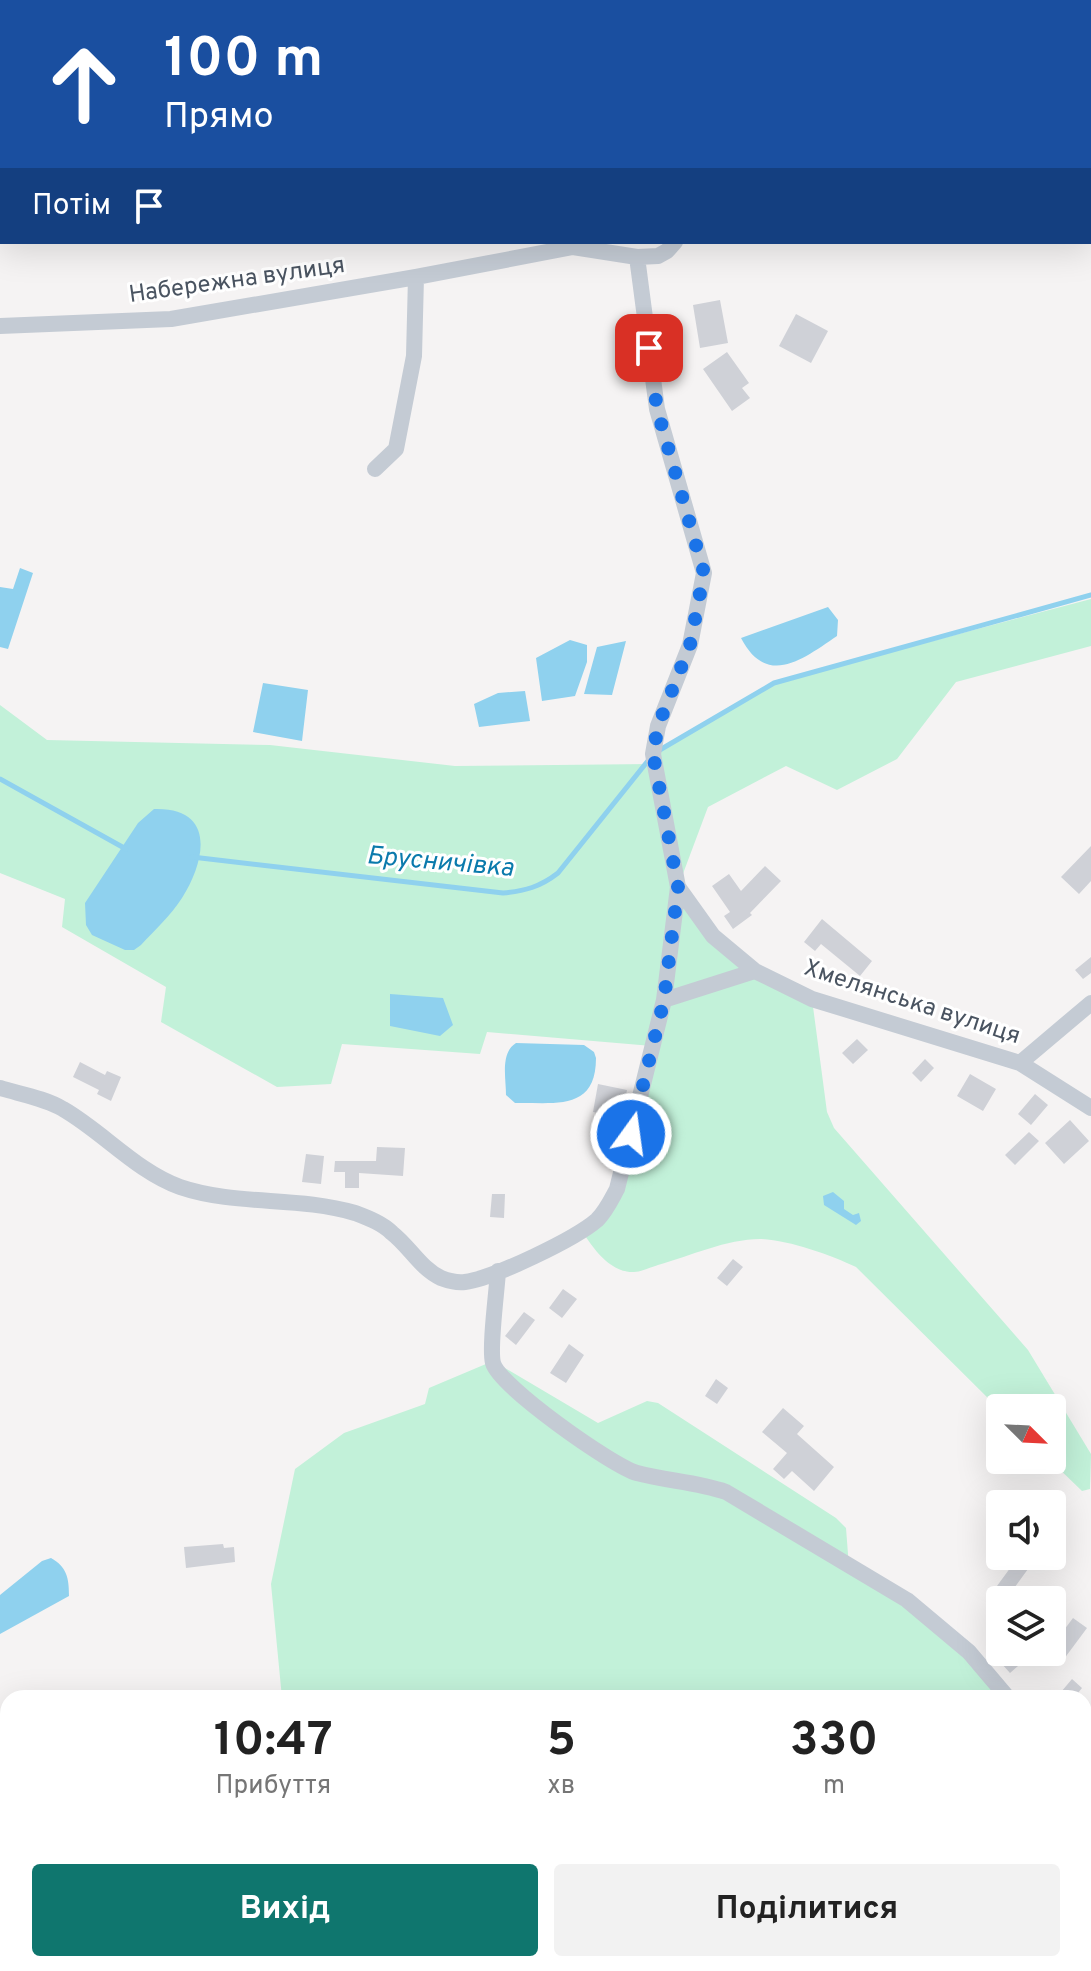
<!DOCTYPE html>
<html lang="uk">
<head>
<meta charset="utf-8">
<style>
  :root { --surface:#fff; --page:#f2f2f2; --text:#222; --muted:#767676; --accent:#0f766e }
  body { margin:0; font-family:Overpass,sans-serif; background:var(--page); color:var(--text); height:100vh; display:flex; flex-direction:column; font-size:30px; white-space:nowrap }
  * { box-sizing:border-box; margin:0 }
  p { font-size:26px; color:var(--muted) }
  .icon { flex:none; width:44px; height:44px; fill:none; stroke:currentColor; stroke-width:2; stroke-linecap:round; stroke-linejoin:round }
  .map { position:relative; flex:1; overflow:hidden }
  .sheet { position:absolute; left:0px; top:1690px; width:1092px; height:282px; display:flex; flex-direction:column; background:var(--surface); border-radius:24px 24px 0 0; box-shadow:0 8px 32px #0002 }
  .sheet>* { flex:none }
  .banner { position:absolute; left:0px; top:0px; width:1092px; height:244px; box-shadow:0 8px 32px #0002; background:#1a4fa0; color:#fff; overflow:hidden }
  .needle { width:52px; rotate:114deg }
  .buttons { position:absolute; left:986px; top:1394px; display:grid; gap:16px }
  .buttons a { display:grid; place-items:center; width:80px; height:80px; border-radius:8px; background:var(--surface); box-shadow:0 8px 32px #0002; font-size:40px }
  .pin { position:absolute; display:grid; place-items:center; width:68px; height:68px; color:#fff; margin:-34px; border-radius:16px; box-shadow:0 4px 12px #0006 }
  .me { position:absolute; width:88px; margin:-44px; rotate:14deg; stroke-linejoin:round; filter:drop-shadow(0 0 6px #0008) }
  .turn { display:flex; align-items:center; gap:28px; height:168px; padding:0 32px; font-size:36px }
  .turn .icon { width:104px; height:104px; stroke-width:2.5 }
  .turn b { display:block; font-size:56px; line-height:68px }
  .then { display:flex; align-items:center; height:76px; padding:0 32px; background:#0003; gap:16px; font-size:30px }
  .eta { display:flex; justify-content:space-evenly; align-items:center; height:136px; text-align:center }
  .eta b { font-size:48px; font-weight:700; line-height:56px }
  .primary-button { display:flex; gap:16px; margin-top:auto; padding:16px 32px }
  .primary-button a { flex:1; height:92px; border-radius:8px; background:var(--accent); color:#fff; font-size:32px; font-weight:700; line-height:92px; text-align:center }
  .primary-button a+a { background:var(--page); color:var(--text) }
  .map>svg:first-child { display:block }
  .green { fill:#c2f1d9 }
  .water { fill:#8fd1ee }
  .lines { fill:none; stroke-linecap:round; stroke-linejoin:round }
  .stream { stroke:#8fd1ee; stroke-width:5 }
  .building { fill:#cfd1d7 }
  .minor { stroke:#c4cbd4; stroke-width:16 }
  .route { stroke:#1a73e8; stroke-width:14; stroke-dasharray:0 25.2 }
  .labels { text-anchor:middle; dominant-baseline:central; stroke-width:6; stroke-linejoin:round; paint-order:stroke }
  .street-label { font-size:24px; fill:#4a5461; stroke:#fff }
  .water-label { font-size:26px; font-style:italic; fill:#0a7aac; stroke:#fff }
</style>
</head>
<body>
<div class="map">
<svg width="1091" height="1971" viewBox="0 0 1091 1971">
  <rect width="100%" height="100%" fill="#f5f3f3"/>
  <!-- green -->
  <path class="green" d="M1091 599V646L956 682 897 759 837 790 786 766 708 807 678 887 713 936 812 999 827 1112 834 1128 1028 1350 1091 1454 1090 1489 1082 1491 1050 1460 1052 1408 1000 1410 856 1267C830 1255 789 1240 760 1239 727 1239 690 1256 658 1265 651 1267 641 1272 634 1272 610 1273 593 1248 582 1231L609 1204 652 1046 487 1032 480 1054 342 1044 331 1084 277 1087 161 1022 166 987 62 927 65 899 0 873V705L47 740 270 745 455 766 651 764 653 754 774 683Z
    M493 1361 598 1423 647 1401 658 1403 836 1518 846 1528 849 1567 907 1600 1008 1698H282L271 1584 295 1469 344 1433 425 1404 429 1388Z
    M1084 1832 1091 1852V1940L1084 1941Z
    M883 1964H971L936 1971H884Z"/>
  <!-- water -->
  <path class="water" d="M20 568 33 573 8 649 0 647V587L13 589Z
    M828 607 838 620 837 636C803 659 767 688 741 638Z
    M570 640 587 645V662L575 696 542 701 536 658Z
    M626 641 612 695 584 694 597 647Z
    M263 683 308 690 302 741 253 732Z
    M525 691 530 721 479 727 474 704 498 693Z
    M154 809C216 807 206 860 182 898 171 915 155 930 141 945L134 950H125L92 935 86 925 85 903 138 823Z
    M390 994 443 998 453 1025 440 1036 390 1026Z
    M516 1043 584 1045 594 1052 596 1058C596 1112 554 1102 515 1103L506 1095C506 1078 500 1053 516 1043Z
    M833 1192 844 1201V1209L853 1215 859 1213 861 1221 856 1225 824 1205 823 1196Z
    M51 1558C67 1567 69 1578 69 1596L0 1634V1595L42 1561Z"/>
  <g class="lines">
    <!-- stream -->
    <path class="stream" d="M658 751 774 683 1091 595
      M0 779 126 849
      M192 857 503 893C525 891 540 887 558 873L651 757"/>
  </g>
  <!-- building -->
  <path class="building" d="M720 300 728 343 700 348 693 305Z
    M796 314 828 331 811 363 779 346Z
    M727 352 749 383 742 388 750 398 732 411 703 369Z
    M1091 846V881L1079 894 1061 877Z
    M765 866 781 881 750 913 752 915 733 929 724 916 730 912 712 886 729 874 741 891Z
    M822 919 872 961 860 976 821 944 815 951 804 942Z
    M1091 957V973L1083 979 1075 970Z
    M857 1039 868 1050 853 1064 842 1053Z
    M925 1059 934 1068 921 1082 912 1073Z
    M80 1062 105 1075 107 1071 121 1077 111 1101 97 1094 99 1090 73 1077Z
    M970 1074 996 1089 983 1111 957 1096Z
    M598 1084 627 1090 622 1117 593 1112Z
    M1035 1094 1048 1105 1031 1125 1018 1114Z
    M1070 1120 1089 1141 1064 1164 1045 1143Z
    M1029 1132 1039 1141 1015 1165 1005 1155Z
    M377 1147 405 1148 403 1176 359 1173V1188H345V1172H334L335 1161H376Z
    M306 1154 324 1156 321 1184 302 1182Z
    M492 1194H505L504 1218 490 1217Z
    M733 1259 743 1267 727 1286 717 1278Z
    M563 1289 577 1299 562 1318 549 1308Z
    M524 1312 535 1320 516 1345 505 1336Z
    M569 1344 584 1355 566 1383 550 1373Z
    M716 1379 728 1388 717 1404 705 1396Z
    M783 1408 804 1426 797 1434 834 1467 814 1491 792 1471 784 1479 773 1469 787 1453 762 1432Z
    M223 1544 224 1548 234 1547 235 1562 186 1568 184 1547Z
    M1016 1560 1028 1569 1009 1595 997 1586Z
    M1073 1618 1087 1628 1061 1663 1047 1653 1052 1652V1646Z
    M991 1652H1019L1025 1660 1010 1673Z
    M1072 1679 1082 1688 1074 1698H1056Z"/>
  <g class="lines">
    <!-- minor -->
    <path class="minor" d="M988 0 990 2
      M620 2 621 0
      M1090 12 1091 11
      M637 257 657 409 704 573 690 645 658 726 653 754 678 887 713 936 755 971
      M0 326 171 319 416 277 573 247 637 257 658 256 667 251 675 242
      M375 469 396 449 414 356 416 277
      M664 1000 755 971 812 999 1020 1063 1091 1108
      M1020 1063 1091 1003
      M0 1088C20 1094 45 1098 63 1109 103 1132 136 1171 180 1187 236 1206 298 1196 355 1213 368 1218 382 1223 392 1233 410 1247 420 1268 441 1278 449 1281 457 1283 465 1282 494 1278 575 1239 597 1220 606 1211 611 1200 617 1189L664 1000 678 887
      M498 1271C497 1290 489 1348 493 1363 499 1386 612 1466 637 1473 667 1481 697 1482 726 1492L907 1600 969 1652 1008 1698
      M1084 1832 1091 1852
      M1084 1941 1091 1940
      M312 1964 313 1971
      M936 1971 971 1964"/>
  </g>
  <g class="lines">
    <!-- route -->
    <path class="route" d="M631 1134 664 1000 678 887 653 754 658 726 690 645 704 573 657 409 649 348"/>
  </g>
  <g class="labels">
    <!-- street labels -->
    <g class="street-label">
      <text transform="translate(237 281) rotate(-8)">Набережна вулиця</text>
      <text transform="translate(912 1003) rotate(18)">Хмелянська вулиця</text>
    </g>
    <!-- water labels -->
    <g class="water-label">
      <text transform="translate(440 863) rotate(5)">Брусничівка</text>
    </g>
  </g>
</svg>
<div class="buttons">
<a><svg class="needle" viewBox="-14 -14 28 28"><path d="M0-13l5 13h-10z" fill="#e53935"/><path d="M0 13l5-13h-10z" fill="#767676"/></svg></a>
<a><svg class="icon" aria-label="sound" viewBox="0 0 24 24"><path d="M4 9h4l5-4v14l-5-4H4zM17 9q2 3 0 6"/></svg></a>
<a><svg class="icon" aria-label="layers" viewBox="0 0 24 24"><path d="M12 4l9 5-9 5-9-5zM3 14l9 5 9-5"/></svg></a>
</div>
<div class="pin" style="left:649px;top:348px;background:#d93025"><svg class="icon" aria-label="arrive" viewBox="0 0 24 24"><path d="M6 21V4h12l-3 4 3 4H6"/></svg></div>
<svg class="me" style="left:631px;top:1134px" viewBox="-20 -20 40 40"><circle r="17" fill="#1a73e8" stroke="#fff" stroke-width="3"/><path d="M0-11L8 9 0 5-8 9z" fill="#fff"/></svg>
<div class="banner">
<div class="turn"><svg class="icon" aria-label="ahead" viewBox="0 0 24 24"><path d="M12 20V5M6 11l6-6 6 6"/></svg><div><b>100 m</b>Прямо</div></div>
<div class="then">Потім<svg class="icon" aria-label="arrive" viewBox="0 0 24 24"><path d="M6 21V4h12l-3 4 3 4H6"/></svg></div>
</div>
<section class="sheet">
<div class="eta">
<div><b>10:47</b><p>Прибуття</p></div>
<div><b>5</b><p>хв</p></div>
<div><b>330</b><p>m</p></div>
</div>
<div class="primary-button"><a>Вихід</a><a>Поділитися</a></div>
</section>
</div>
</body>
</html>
